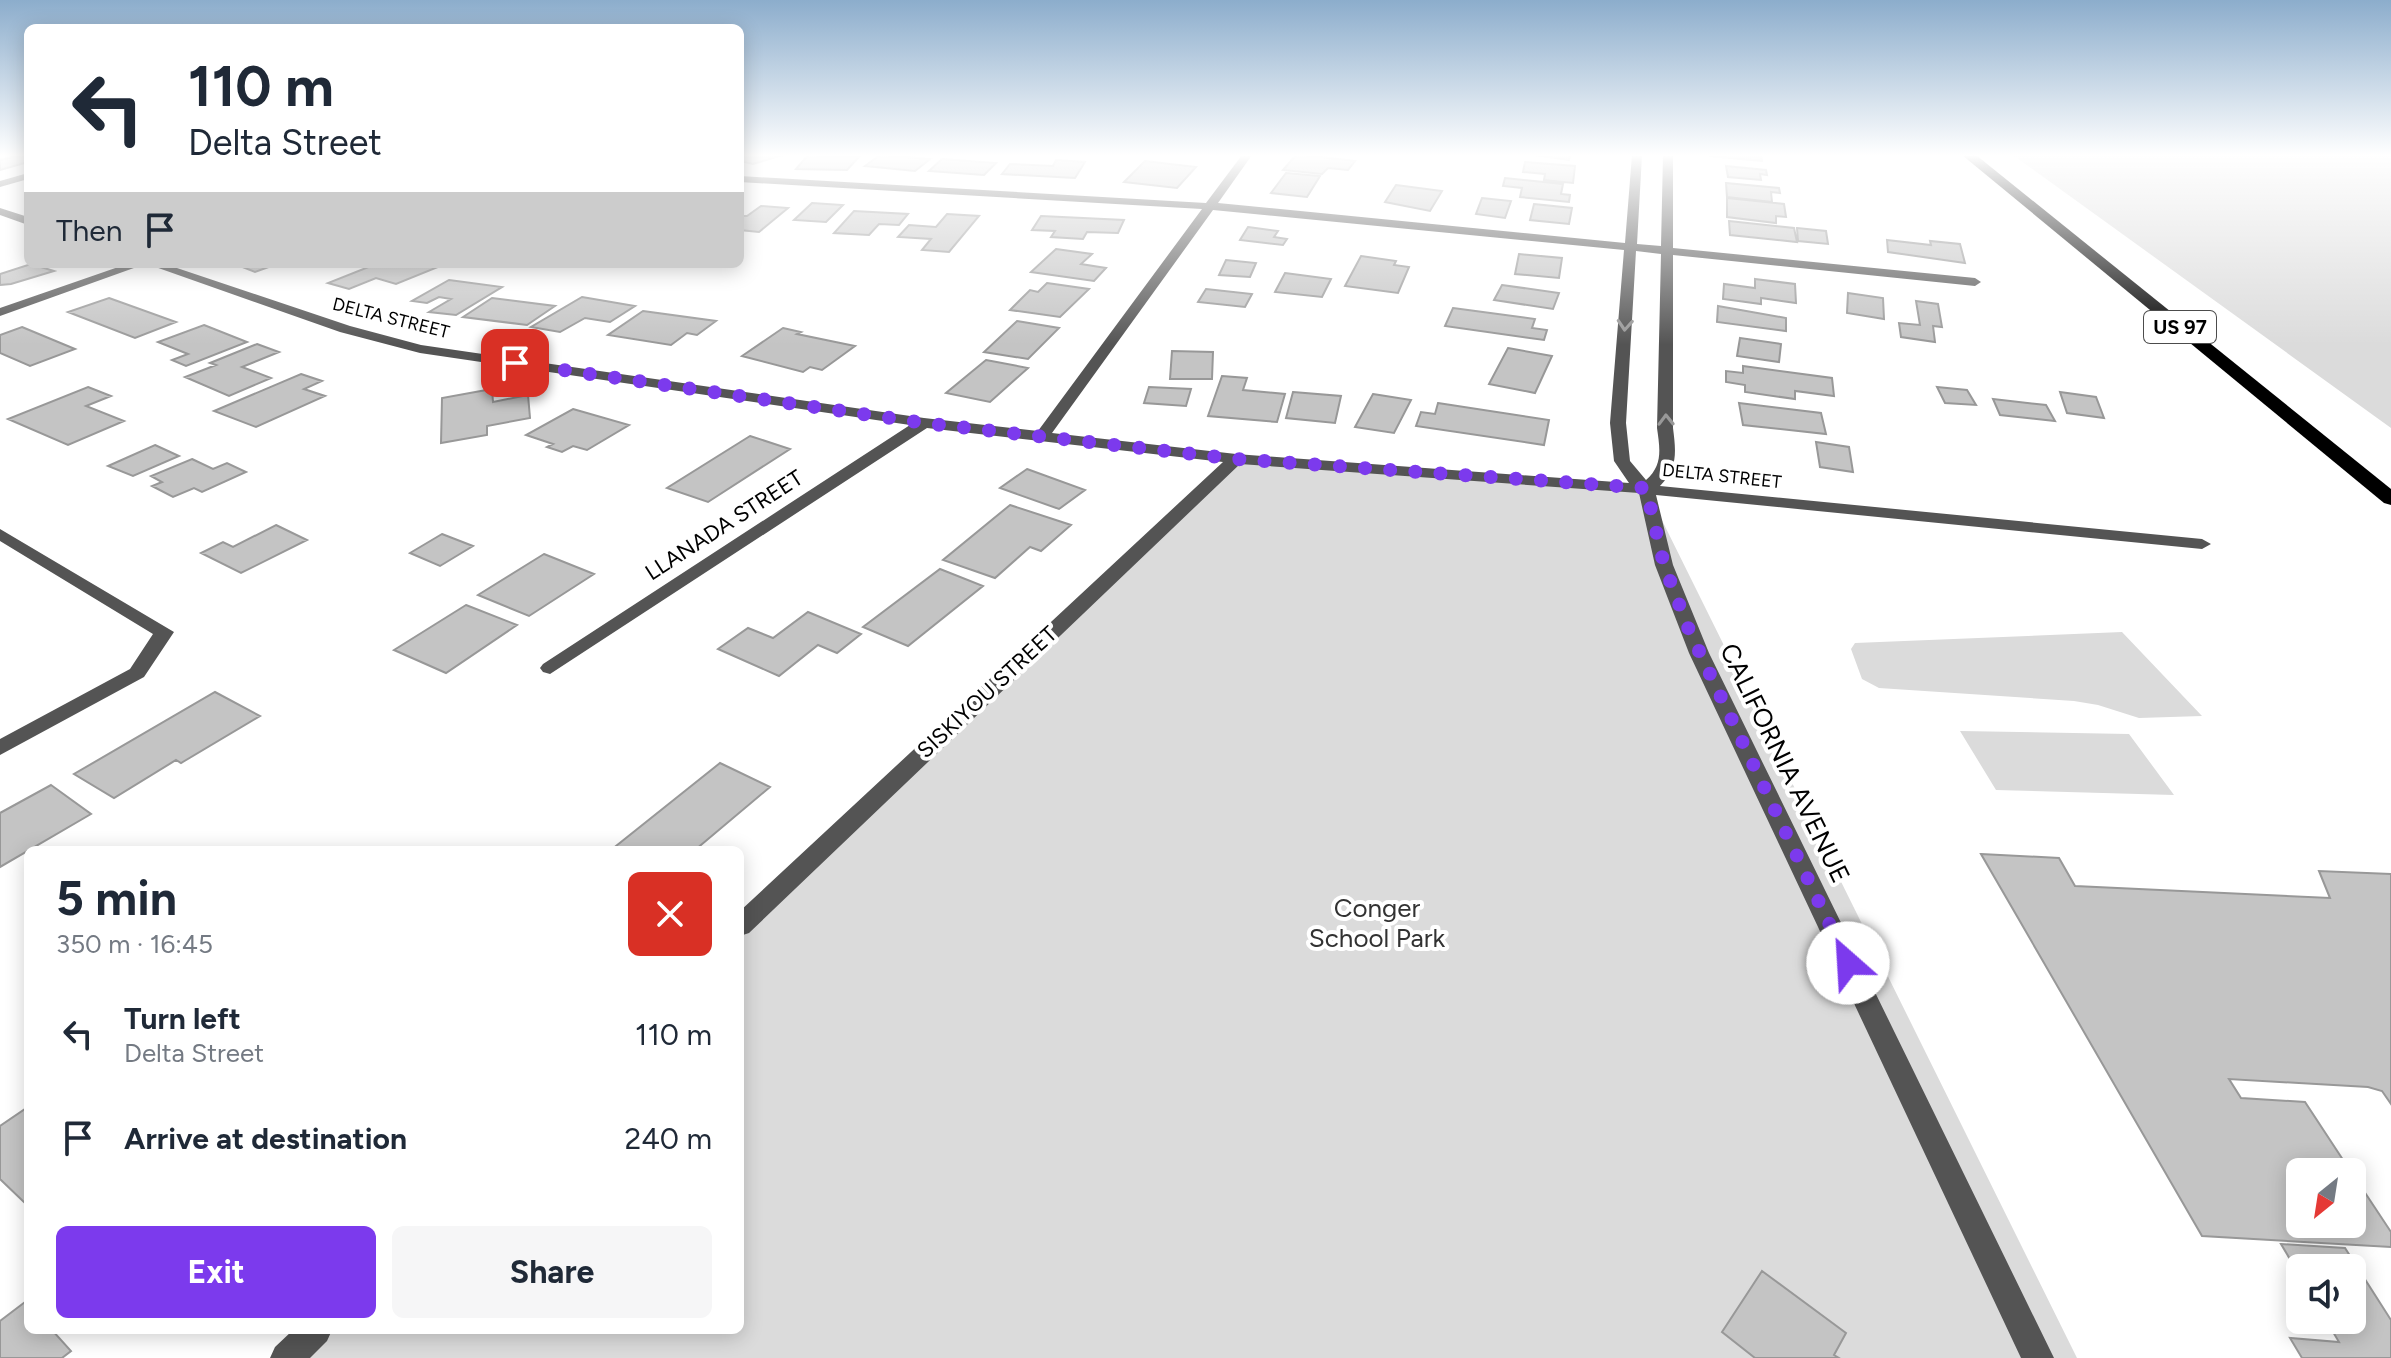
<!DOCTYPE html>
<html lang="en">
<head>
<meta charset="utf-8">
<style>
  :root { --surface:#fff; --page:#f6f6f7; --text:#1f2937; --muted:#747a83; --accent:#7c3aed }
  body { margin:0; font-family:Figtree,sans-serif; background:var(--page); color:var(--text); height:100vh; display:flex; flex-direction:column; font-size:30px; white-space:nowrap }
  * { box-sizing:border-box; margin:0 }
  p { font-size:26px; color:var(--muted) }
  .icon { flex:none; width:44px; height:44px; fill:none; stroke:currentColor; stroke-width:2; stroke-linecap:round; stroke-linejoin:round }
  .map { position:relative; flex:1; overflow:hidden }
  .side { position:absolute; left:24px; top:846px; width:720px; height:488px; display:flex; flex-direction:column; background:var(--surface); border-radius:12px; box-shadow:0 4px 20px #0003 }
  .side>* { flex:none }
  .guide { position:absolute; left:24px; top:24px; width:720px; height:244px; border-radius:12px; box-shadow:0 4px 20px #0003; background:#fff; color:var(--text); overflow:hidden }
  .needle { width:52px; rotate:210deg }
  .tools { position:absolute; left:2286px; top:1158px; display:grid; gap:16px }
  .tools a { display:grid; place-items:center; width:80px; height:80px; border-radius:12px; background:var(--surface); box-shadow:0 4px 20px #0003; font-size:40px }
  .pin { position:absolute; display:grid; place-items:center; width:68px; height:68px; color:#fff; margin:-34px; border-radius:16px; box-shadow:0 4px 12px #0006 }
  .me { position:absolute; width:88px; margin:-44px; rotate:334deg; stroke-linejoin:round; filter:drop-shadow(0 0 6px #0008) }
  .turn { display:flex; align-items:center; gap:28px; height:168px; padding:0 32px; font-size:36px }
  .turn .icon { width:104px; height:104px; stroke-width:2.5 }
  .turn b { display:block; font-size:56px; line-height:68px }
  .then { display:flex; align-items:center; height:76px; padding:0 32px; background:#0003; gap:16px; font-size:30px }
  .round { display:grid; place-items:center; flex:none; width:84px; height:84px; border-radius:12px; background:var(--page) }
  .head { display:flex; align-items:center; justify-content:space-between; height:136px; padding:0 32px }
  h1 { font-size:48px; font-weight:700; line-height:60px }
  .primary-button { display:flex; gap:16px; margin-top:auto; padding:16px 32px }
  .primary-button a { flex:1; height:92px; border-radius:12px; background:var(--accent); color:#fff; font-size:32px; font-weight:700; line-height:92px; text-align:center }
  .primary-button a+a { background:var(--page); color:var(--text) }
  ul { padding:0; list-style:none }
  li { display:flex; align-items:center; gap:24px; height:104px; padding:0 32px }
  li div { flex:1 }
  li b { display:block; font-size:30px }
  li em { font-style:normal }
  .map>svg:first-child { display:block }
  .green { fill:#dbdbdb }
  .building { fill:#c4c4c4; stroke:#989898; stroke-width:2 }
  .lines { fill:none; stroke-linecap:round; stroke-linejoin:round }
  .minor { fill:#545454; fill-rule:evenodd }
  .highway { fill:#000; fill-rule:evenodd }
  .oneway { stroke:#989898 }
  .route { stroke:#7c3aed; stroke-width:14; stroke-dasharray:0 25.2 }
  .labels { text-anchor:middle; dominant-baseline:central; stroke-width:8; stroke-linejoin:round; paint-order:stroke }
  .far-street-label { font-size:18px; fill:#000; stroke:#fff }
  .shield { fill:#fff; stroke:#4c4c4c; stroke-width:2 }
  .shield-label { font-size:20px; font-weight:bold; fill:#000 }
  .street-label { font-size:22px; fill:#000; stroke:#fff }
  .near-street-label { font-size:26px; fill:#000; stroke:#fff }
  .near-park-label { font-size:26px; fill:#323232; stroke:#fff }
</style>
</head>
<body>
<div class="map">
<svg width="2391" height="1358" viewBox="0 0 2391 1358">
  <rect width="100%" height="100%" fill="#fff"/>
  <!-- green -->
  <path class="green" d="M2013 155H2391V428Z
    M1236 459 1646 488 2077 1358H286L316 1330H740V928Z
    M2122 632 2202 716 2139 718 2098 705 2074 701 1879 688 1862 679 1851 649 1855 643Z
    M1960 731 2129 734 2174 795 1996 790Z"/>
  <!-- building -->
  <path class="building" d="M21 155 28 157V162L0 170V160Z
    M740 155H783L753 164 740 161Z
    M808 155 859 157 847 170 796 169Z
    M880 155H884L930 159 915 171 865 166Z
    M1296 155H1304L1355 161 1348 170 1328 168 1322 174 1283 170Z
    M1534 155H1580H1570L1569 160Z
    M1761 155 1762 161 1710 156V155Z
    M942 159 996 163 984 175 929 171Z
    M1056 160 1085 162 1075 178 1002 174 1010 164 1053 166Z
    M1145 161 1196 167 1177 188 1124 182Z
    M1525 162 1575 166 1573 183 1544 180 1545 174 1523 172Z
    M1726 166 1766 170 1767 175 1760 174 1761 180 1728 177Z
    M1286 173 1320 176 1307 197 1271 193Z
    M1505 178 1563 184 1561 194 1570 195 1569 202 1520 197 1522 188 1503 186Z
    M1726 183 1779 188 1780 193 1771 192 1772 202 1727 197Z
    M1396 185 1442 191 1430 211 1385 202Z
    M1482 198 1511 201 1505 218 1476 214Z
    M1727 198 1784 204 1786 217 1776 216V223L1727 217Z
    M812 203 843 205 826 222 794 220Z
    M1534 204 1572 208 1569 224 1530 220Z
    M761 206 788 208 759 232 740 230V216H747Z
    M854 211 908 214 899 225 879 224 869 235 834 233Z
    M947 214 979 216 949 252 922 250 931 239 898 237 909 225 936 227Z
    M1041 216 1124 220 1118 233 1087 232 1083 239 1051 237 1055 231 1032 230Z
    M1729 221 1794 228 1797 242 1730 235Z
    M1248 227 1278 231 1274 237 1287 239 1283 245 1240 240Z
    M1797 228 1826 231 1828 244 1798 241Z
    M1887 240 1931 245 1930 241 1960 244 1965 263 1888 252Z
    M1056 249 1092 254 1081 264 1106 268 1094 281 1031 272Z
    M1519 254 1562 258 1559 278 1515 274Z
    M1361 256 1396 261 1394 265 1409 267 1398 293 1345 286Z
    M1226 260 1256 263 1250 277 1219 275Z
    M31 264 54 271 11 284 0 285V274Z
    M235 264H277L255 272Z
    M376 264H441L443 265 396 284 376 278 349 289 328 283Z
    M1285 273 1331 279 1322 297 1275 292Z
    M1755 279 1795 284 1796 303 1761 298V304L1723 299 1724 284 1755 288Z
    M449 280 502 287 456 315 429 312 451 299 439 297 427 303 412 301Z
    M1047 283 1089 289 1060 317 1010 310 1030 290 1038 292Z
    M1502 285 1559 293 1553 309 1494 300Z
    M1206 289 1252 294 1245 307 1198 302Z
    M1848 293 1883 298 1884 319 1847 313Z
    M582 297 635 306 610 322 585 318 560 332 531 327Z
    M109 298 176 322 135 338 68 312Z
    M492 298 555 306 527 325 463 317Z
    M1916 301 1938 304 1942 327 1933 326 1935 342 1901 337 1899 323 1920 325Z
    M1718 306 1786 318V331L1717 322Z
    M1453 308 1535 319 1532 328 1547 330 1544 340 1445 326Z
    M643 311 716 321 697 335 687 333 671 345 608 335Z
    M1017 321 1059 328 1028 359 984 352Z
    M204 325 247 342 186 366 172 360 188 354 158 342Z
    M22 327 75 349 30 366 0 353V335Z
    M783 328 801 332 797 334 855 346 822 370 810 367 803 372 742 356Z
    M1740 338 1781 344 1779 362 1737 356Z
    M257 344 279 352 242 367 271 378 229 396 185 377 216 365 210 363Z
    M1508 348 1552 356 1535 393 1489 384Z
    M1172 351 1213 352 1212 379H1170Z
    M986 360 1028 368 990 402 946 393Z
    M1743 366 1832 378 1834 396 1795 391V399L1745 392V385L1726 382V371L1743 373Z
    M301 374 322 381 304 389 325 396 256 427 214 411Z
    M1222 376 1247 378 1243 390 1285 394 1277 422 1208 416Z
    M88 387 111 396 86 406 124 421 68 445 8 419Z
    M1149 387 1191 389 1186 406 1144 403Z
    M1937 387 1967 390 1976 405 1945 403Z
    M492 389 493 402 528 395 530 418 487 426V435L441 443 442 398Z
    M1293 392 1341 396 1335 423 1286 418Z
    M2060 392 2096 397 2104 418 2067 413Z
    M1373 394 1411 400 1394 433 1355 427Z
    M1993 399 2046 405 2055 421 2000 415Z
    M1438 403 1549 420 1544 445 1416 426 1421 412 1435 414Z
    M1739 403 1821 413 1826 434 1743 425Z
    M573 409 629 425 587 450 573 446 562 452 547 447 553 444 526 435Z
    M750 436 790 449 708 502 667 488Z
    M1816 442 1849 447 1853 472 1820 467Z
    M155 445 179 456 133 476 108 466Z
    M192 459 213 469 227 463 246 472 202 492 194 488 173 497 152 486 162 482 151 476Z
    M1027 469 1085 490 1059 509 1000 488Z
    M1010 505 1071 525 1041 551 1030 547 995 578 943 560Z
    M276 525 307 540 241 573 201 553 223 542 233 547Z
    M442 534 473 546 440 566 410 553Z
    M544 554 594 574 529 616 478 595Z
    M940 569 983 586 908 646 863 627Z
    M466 605 517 625 446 673 394 650Z
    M808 612 861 634 837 653 818 645 779 676 718 649 748 628 773 638Z
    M215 692 260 716 181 763 176 760 114 798 74 774Z
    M720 763 770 787 695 850H611Z
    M51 785 91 814 0 867V813Z
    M1981 854 2059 858 2075 886 2330 898 2319 871 2391 874V1104L2382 1091 2368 1087 2229 1079 2241 1098 2305 1102 2351 1172H2300V1224H2352V1173L2391 1232V1247L2202 1236Z
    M28 1107V1206L0 1179V1126Z
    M2281 1244 2345 1248 2391 1320V1358H2302L2290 1338 2339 1342 2326 1320H2352V1268H2300V1276Z
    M1762 1271 1846 1333 1834 1355 1839 1358H1755L1722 1332Z
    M25 1302 28 1305V1330H52L71 1351 62 1358H0V1321Z"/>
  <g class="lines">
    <!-- minor -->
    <path class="minor" d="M1242 155H1252L1218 203 1625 243 1632 155H1642L1637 244 1661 246 1663 155H1673V248L1975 278 1981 282 1975 286 1673 255V428C1676 452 1678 468 1660 486L2202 539 2211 544 2202 549 1656 495 1673 565 1709 653 2054 1358H2021L1689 653 1655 565 1639 493 1240 464 749 933 740 936V911L1223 462 927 428 550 674 543 672 540 668 543 664 910 425 420 353 340 332 147 264H165L350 326 421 345 924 418 1038 431 1202 209 740 182V176L1206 203ZM1213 210 1624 250 1610 423 1614 461 1629 483 1236 454 1052 433ZM1636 251 1661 254 1657 428C1660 449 1663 465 1646 480L1630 461 1626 423Z
      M28 173V179L0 187V181Z
      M0 208 28 217V225L0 215Z
      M127 264H145L0 316V308Z
      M0 529 174 632 144 677 0 755V739L130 669 153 634 0 541Z
      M293 1330H332L327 1341 310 1358H270L275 1347Z"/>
    <!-- highway -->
    <path class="highway" d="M1962 155H1976L2391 489V505L2384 503Z"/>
  </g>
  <!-- one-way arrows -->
  <defs><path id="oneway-chevron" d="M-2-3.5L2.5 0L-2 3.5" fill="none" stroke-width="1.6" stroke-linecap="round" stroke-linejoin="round" transform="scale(2)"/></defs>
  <g class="oneway">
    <use href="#oneway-chevron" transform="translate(1625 325) rotate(94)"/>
    <use href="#oneway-chevron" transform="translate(1666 420) rotate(-91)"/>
  </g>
  <!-- sky -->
  <linearGradient id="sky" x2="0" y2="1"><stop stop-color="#8cadcc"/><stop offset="0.45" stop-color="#fff"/><stop offset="1" stop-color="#fff" stop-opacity="0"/></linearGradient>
  <rect width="2391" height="345" fill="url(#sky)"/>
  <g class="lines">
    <!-- route -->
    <path class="route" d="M515 363 924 423 1236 459 1646 488 1664 565 1689 630 1848 963"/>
  </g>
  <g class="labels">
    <!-- far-street labels -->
    <g class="far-street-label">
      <text transform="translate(391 318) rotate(14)">DELTA STREET</text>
      <text transform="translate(1722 476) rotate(6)">DELTA STREET</text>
    </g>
    <!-- shield labels -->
    <rect class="shield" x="2144" y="311" width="72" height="32" rx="6"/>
    <g class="shield-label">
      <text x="2180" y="327">US 97</text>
    </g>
    <!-- street labels -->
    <g class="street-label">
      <text transform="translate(724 525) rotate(-33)">LLANADA STREET</text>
      <text transform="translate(987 692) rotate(-43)">SISKIYOU STREET</text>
    </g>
    <!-- near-street labels -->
    <g class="near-street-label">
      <text transform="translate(1785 763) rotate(64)">CALIFORNIA AVENUE</text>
    </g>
    <!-- near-park labels -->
    <g class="near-park-label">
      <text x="1377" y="908">Conger<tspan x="1377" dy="30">School Park</tspan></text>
    </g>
  </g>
</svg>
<div class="tools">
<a><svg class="needle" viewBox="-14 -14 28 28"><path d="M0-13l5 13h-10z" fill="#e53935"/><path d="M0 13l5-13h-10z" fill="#747a83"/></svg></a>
<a><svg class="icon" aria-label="sound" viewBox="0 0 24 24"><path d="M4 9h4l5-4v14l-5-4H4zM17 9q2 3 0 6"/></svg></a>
</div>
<div class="pin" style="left:515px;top:363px;background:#d93025"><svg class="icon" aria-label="arrive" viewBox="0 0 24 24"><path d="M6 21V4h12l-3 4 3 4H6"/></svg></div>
<svg class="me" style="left:1848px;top:963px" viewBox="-20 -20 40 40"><circle r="19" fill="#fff"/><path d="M0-13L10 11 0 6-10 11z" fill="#7c3aed"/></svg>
<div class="guide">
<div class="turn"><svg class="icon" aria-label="left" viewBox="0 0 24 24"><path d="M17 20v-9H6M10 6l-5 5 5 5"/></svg><div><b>110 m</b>Delta Street</div></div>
<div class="then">Then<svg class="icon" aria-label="arrive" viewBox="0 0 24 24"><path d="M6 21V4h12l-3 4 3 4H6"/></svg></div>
</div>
<section class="side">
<div class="head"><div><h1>5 min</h1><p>350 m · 16:45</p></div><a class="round" style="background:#d93025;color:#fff"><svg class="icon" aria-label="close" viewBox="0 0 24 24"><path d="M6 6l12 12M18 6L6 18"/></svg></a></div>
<ul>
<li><svg class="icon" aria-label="left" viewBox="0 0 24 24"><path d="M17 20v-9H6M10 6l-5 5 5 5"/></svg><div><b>Turn left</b><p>Delta Street</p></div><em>110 m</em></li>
<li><svg class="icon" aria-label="arrive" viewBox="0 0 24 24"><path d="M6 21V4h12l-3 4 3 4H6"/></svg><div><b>Arrive at destination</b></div><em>240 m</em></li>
</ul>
<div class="primary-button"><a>Exit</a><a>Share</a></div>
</section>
</div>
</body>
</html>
